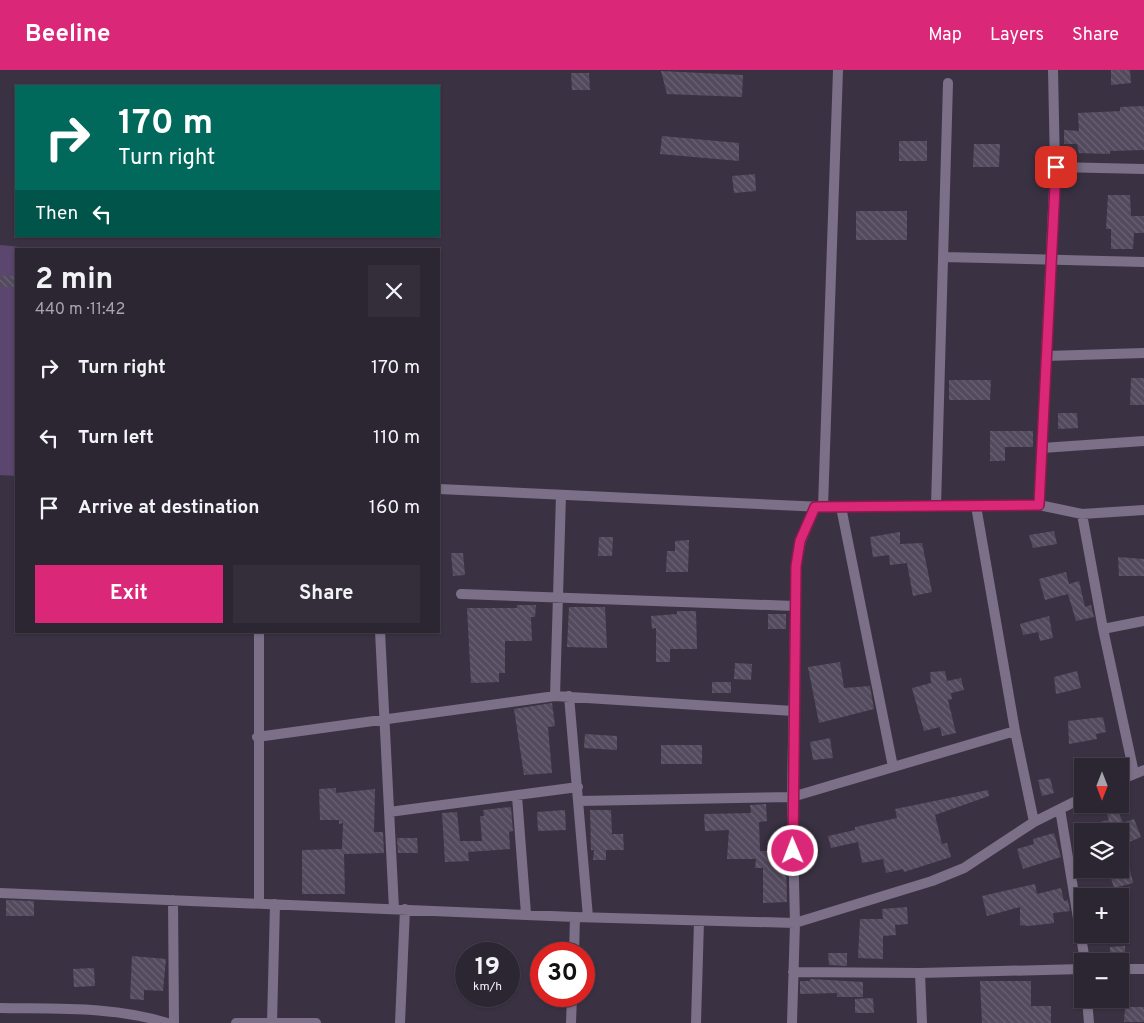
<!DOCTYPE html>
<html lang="en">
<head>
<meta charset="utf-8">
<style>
  :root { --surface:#2c2632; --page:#342e3a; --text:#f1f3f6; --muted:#a6a5ac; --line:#48434d; --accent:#db2777 }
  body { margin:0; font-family:Overpass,sans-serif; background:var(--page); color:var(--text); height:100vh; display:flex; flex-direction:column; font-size:19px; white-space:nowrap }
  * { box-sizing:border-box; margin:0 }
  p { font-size:16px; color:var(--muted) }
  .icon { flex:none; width:28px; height:28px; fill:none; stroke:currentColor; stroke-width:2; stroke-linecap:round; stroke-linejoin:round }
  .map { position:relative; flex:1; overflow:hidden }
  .drawer { position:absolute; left:15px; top:178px; width:425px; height:385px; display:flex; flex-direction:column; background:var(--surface); border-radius:0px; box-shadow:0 1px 4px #0004,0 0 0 1px var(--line) }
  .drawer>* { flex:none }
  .hud { position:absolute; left:15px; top:15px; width:425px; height:152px; border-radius:0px; box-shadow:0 1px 4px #0004,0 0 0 1px var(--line); background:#00695c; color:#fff; overflow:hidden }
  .needle { width:32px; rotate:180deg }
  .fabs { position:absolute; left:1074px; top:688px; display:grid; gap:10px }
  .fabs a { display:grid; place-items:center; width:55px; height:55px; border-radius:0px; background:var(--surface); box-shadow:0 1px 4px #0004,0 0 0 1px var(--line); font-size:25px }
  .speed { position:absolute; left:455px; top:872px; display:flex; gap:10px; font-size:25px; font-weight:700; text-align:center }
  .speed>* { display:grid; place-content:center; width:65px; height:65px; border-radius:50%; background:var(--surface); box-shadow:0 1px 4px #0004,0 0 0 1px var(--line); line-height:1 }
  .speed small { font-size:12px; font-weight:400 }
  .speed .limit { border:8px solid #d22; background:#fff; color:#111 }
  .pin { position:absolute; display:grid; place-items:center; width:42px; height:42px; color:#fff; margin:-21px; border-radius:10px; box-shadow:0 2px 8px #0006 }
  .me { position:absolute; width:55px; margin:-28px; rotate:359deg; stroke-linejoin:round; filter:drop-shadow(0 0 4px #0008) }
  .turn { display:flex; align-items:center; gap:18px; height:105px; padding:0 20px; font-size:22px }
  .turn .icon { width:65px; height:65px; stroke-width:2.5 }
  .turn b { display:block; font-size:35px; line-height:42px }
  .then { display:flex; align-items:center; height:48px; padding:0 20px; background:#0003; gap:10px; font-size:19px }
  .round { display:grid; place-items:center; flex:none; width:52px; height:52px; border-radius:0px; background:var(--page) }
  .headline { display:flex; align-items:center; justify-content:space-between; height:85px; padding:0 20px }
  h1 { font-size:30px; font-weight:700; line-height:38px }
  .primary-button { display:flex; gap:10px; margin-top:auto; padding:10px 20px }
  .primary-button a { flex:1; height:58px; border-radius:0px; background:var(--accent); color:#fff; font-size:20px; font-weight:700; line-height:58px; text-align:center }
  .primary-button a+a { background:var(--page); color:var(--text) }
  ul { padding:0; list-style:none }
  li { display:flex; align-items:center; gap:15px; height:70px; padding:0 20px }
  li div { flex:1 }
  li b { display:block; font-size:19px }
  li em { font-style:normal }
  header { display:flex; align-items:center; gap:30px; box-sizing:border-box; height:70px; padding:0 25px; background:var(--accent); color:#fff }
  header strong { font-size:24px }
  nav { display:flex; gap:28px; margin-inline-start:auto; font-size:18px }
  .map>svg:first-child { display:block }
  .grass { fill:#5b466e }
  .building { fill:url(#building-back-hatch) }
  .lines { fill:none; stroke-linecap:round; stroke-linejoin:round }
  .street { stroke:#7b7087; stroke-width:10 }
  .route-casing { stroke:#8e194d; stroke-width:12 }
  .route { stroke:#db2777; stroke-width:9 }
</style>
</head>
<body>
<header>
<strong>Beeline</strong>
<nav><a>Map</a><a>Layers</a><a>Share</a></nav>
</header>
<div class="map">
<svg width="1144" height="953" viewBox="0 0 1144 953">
  <defs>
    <pattern id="building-back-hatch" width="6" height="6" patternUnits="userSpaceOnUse" patternTransform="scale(1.25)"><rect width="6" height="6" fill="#534a5d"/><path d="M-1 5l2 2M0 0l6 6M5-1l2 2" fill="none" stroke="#6b6374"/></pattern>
  </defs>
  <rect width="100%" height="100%" fill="#3a3243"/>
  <!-- grass -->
  <path class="grass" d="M0 175 42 179H16V406L0 405Z"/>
  <!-- building -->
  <path class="building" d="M1111 0H1130L1131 13 1111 15Z
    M661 1 743 5 742 27 667 24Z
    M571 3H589L590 20H572Z
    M1144 36V80L1110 81V84L1079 83 1077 74H1064V60L1079 61 1078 43 1120 41V37Z
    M662 66 739 73V91L660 84Z
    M899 71H927V91H899Z
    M974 74H1000L999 97H973Z
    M755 104 756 121 734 123 732 106Z
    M1108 125H1130L1131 146H1144V163H1134L1133 179H1111V159H1106Z
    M856 141H907V170H856Z
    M0 206H16V217H0Z
    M1131 308H1144V335H1130Z
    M949 310H991L990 330H949Z
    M1058 343H1077L1078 358 1058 359Z
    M990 361H1033V377H1005V391H990Z
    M1054 461 1057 474 1033 478 1029 465Z
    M900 462V474L922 473 932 522 913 526 907 493 890 495 889 485 873 487 870 467Z
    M599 467H613L612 486H598Z
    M689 470 688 502H666L667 481H675V471Z
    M451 483H463L465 505 453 506Z
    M1118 487 1144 489V506H1119Z
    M1066 502 1069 514 1079 511 1085 537 1091 535 1094 547 1076 551 1068 524 1045 530 1039 509Z
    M517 535H536L535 547H531L532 571H505V603H499V612L471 613 467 538H517Z
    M569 537H605L607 578 567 577Z
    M677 541H696L697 579H670V592H656V558L652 559 651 546 677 544Z
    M768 544H786V559H768Z
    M1049 546 1053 568 1040 571 1038 562 1023 565 1020 554Z
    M840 592 844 618 870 616 874 639 819 653 808 597Z
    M735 593 752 594 751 610 734 609Z
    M945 601 947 611 961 608 964 620 951 623 952 629 948 630 956 663 942 666 940 657 924 661 912 618 931 613 930 602Z
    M1077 601 1081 618 1056 624 1054 607Z
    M712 612H731V623H712Z
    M552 633 555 656 548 657 552 703 524 705 514 639Z
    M1103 647 1106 662 1096 664 1097 669 1069 674 1068 651Z
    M585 664 617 666V680L584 678Z
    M830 668 833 688 813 690 810 672Z
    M661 675H702V694H661Z
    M1050 708 1054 723 1042 726 1038 710Z
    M336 718V723L375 719 374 762H383L384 783 344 784 345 824H302V780L342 779 343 753 339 754V750H320L319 719Z
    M988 720 989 726 935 745 942 774 947 773 951 787 904 802 903 799 886 803 883 789 862 793 858 772 831 778 828 766 855 760V757L897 748 895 739Z
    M766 734 767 751 759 752 760 781H781V793H786L787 832 763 833V798H755L756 789H727L729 760 705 761 704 744 751 743 750 735Z
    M1104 734H1115L1123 753 1134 749 1141 767 1127 773 1122 761H1078V757L1109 750Z
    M511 737 513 761 509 762 510 779 468 782 469 791 445 792 442 743 457 742 460 771H482L480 746H484L483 740Z
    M565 740 566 760 538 761 537 742Z
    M590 740H611L612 764H623L624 780H606V790H593L594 780H591Z
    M1054 763 1061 787 1023 799 1017 779 1034 774 1033 769Z
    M397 768H417L418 783H398Z
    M1130 800 1133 813 1114 818 1110 805Z
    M1035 814 1037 824 1061 818 1064 831 1068 830 1070 841 1053 843 1054 853 1029 856 1020 855V837L987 846 982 826Z
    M6 830 34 831V846H6Z
    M907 837 908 854 895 855 896 865 883 866V889L858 888 860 849H883L882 839Z
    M1125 876V891H1110V877Z
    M828 883H847V896L829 895Z
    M132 886 166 889 163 921 144 920V930L130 929Z
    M94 898 95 916 74 917 73 899Z
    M810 909 863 912V927H837V923L800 924V911H810Z
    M980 911H1031V936H1051V953H982Z
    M873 928 874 943H855V929Z
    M1125 937H1144V952H1124Z"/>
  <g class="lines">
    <!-- street -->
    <path class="street" d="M1053 0 1055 97
      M943 187 1144 192
      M1046 286 1144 283
      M1042 378 1144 371
      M439 419 823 437 1039 435 1082 444 1144 440
      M1039 435 1055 97 1144 99
      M936 436 948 13
      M976 436 1015 661 1034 752
      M823 437 838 0
      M841 437 893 697
      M1082 444 1103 559 1134 703
      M461 524 795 536
      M1103 559 1144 551
      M259 561V833
      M380 561 394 839
      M555 626 561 425
      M569 626 588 847
      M257 667 555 626 793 641
      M1120 710 1144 700
      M517 726 526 844
      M579 731 792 727 1015 661
      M1060 739 1085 891
      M389 742 578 717
      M0 823 575 847 795 853 932 811 964 798 1034 752 1082 728
      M173 830 174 953
      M574 884 575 847
      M1120 899H1144
      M793 902 920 903 1082 899
      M920 903 922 953
      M1087 929 1089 953
      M0 938C55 939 114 936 167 953
      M236 953H316
      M272 953 275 834
      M400 953 405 839
      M571 953 572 926
      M696 953 699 851
      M792 953 795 853 792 727 796 496 801 471 815 437"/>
  </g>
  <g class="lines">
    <defs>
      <path id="route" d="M793 781 796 496 800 471 815 437 1039 435 1056 97"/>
    </defs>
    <!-- route casing -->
    <use href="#route" class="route-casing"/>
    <!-- route -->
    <use href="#route" class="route"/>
  </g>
</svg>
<div class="fabs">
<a><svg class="needle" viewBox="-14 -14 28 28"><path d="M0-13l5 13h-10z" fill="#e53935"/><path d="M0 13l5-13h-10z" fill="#a6a5ac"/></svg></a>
<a><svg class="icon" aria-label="layers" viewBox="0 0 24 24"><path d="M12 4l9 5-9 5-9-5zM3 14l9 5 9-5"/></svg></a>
<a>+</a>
<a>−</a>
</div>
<div class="speed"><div>19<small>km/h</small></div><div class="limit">30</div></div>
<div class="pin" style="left:1056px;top:97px;background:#d93025"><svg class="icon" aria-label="arrive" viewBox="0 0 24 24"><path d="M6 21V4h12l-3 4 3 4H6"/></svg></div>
<svg class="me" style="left:793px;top:781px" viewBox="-20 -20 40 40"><circle r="17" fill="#db2777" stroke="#fff" stroke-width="3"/><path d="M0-11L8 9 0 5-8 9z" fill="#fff"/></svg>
<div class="hud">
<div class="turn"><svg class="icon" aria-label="right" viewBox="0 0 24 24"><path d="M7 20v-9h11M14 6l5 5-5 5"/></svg><div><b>170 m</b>Turn right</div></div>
<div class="then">Then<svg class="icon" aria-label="left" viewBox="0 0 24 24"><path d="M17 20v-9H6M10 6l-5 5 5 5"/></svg></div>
</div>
<section class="drawer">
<div class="headline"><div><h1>2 min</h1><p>440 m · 11:42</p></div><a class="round"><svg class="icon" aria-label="close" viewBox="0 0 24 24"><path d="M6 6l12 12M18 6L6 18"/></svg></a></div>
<ul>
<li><svg class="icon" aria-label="right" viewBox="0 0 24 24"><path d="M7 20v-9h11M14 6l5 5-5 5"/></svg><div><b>Turn right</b></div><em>170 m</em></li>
<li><svg class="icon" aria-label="left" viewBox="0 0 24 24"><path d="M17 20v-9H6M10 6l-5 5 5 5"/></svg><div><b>Turn left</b></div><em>110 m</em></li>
<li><svg class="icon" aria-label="arrive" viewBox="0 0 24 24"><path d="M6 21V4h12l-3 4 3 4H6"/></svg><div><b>Arrive at destination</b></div><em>160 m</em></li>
</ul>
<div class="primary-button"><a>Exit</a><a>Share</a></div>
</section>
</div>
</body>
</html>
